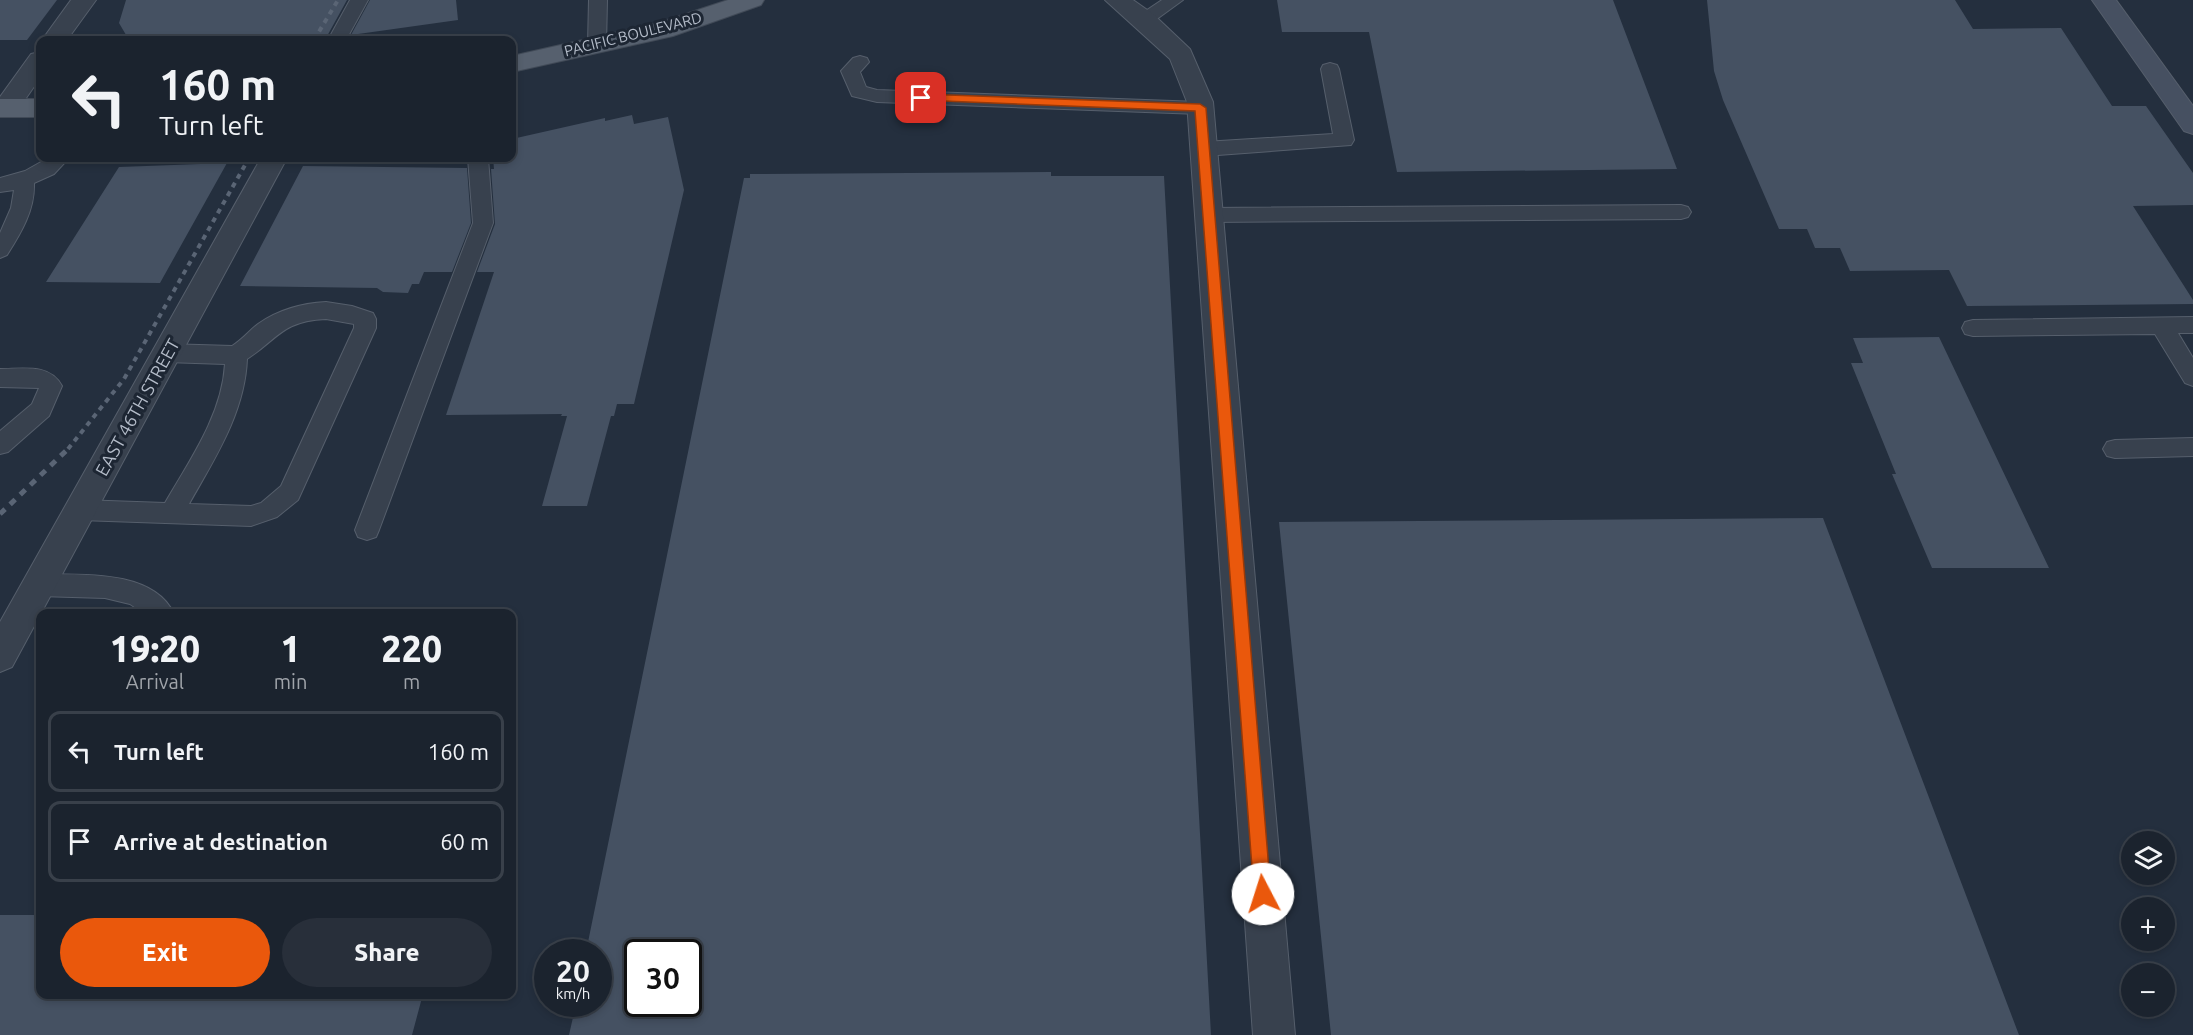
<!DOCTYPE html>
<html lang="en">
<head>
<meta charset="utf-8">
<style>
  :root { --surface:#1b232e; --page:#282f3a; --text:#f1f3f6; --muted:#a0a4aa; --line:#39404a; --accent:#ea580c }
  body { margin:0; font-family:Ubuntu,sans-serif; background:var(--page); color:var(--text); height:100vh; display:flex; flex-direction:column; font-size:22px; white-space:nowrap }
  * { box-sizing:border-box; margin:0 }
  p { font-size:20px; color:var(--muted) }
  .icon { flex:none; width:33px; height:33px; fill:none; stroke:currentColor; stroke-width:2; stroke-linecap:round; stroke-linejoin:round }
  .map { position:relative; flex:1; overflow:hidden }
  .panel { position:absolute; left:36px; top:609px; width:480px; height:390px; display:flex; flex-direction:column; background:var(--surface); border-radius:12px; box-shadow:0 3px 9px #0003,0 0 0 2px var(--line) }
  .panel>* { flex:none }
  .banner { position:absolute; left:36px; top:36px; width:480px; height:126px; border-radius:12px; box-shadow:0 3px 9px #0003,0 0 0 2px var(--line); background:#1b232e; color:var(--text); overflow:hidden }
  .controls { position:absolute; left:2121px; top:831px; display:grid; gap:12px }
  .controls a { display:grid; place-items:center; width:54px; height:54px; border-radius:50%; background:var(--surface); box-shadow:0 3px 9px #0003,0 0 0 2px var(--line); font-size:30px }
  .speed { position:absolute; left:534px; top:939px; display:flex; gap:12px; font-size:30px; font-weight:700; text-align:center }
  .speed>* { display:grid; place-content:center; width:78px; height:78px; border-radius:50%; background:var(--surface); box-shadow:0 3px 9px #0003,0 0 0 2px var(--line); line-height:1 }
  .speed small { font-size:15px; font-weight:400 }
  .speed .limit { border:3px solid #111; border-radius:9px; background:#fff; color:#111 }
  .pin { position:absolute; display:grid; place-items:center; width:51px; height:51px; color:#fff; margin:-26px; border-radius:12px; box-shadow:0 3px 9px #0006 }
  .me { position:absolute; width:66px; margin:-33px; rotate:355deg; stroke-linejoin:round; filter:drop-shadow(0 0 4px #0008) }
  .turn { display:flex; align-items:center; gap:21px; height:126px; padding:0 24px; font-size:27px }
  .turn .icon { width:78px; height:78px; stroke-width:2.5 }
  .turn b { display:block; font-size:42px; line-height:51px }
  .eta { display:flex; justify-content:space-evenly; align-items:center; height:102px; text-align:center }
  .eta b { font-size:36px; font-weight:800; line-height:42px }
  .button { display:flex; gap:12px; margin-top:auto; padding:12px 24px }
  .button a { flex:1; height:69px; border-radius:36px; background:var(--accent); color:#fff; font-size:24px; font-weight:800; line-height:69px; text-align:center }
  .button a+a { background:var(--page); color:var(--text) }
  ul { padding:0; list-style:none }
  li { display:flex; align-items:center; gap:18px; height:81px; margin:0 12px 9px; padding:0 12px; border:3px solid var(--line); border-radius:12px }
  li div { flex:1 }
  li b { display:block; font-size:22px }
  li em { font-style:normal }
  .map>svg:first-child { display:block }
  .building { fill:#455162; fill-rule:evenodd }
  .lines { fill:none; stroke-linecap:round; stroke-linejoin:round }
  .lane-casing { stroke:#565f6c; stroke-width:2 }
  .street-casing { stroke:#565f6c; stroke-width:2 }
  .secondary-casing { stroke:#565f6c; stroke-width:2 }
  .primary-casing { stroke:#414a57; stroke-width:2 }
  .lane { fill:#38414e; fill-rule:evenodd }
  .street { fill:#38414e; fill-rule:evenodd }
  .secondary { fill:#465061; fill-rule:evenodd }
  .primary { fill:#56606e; fill-rule:evenodd }
  .rail-far1 { stroke:#5a6575; stroke-width:4; stroke-dasharray:5 5; stroke-linecap:butt }
  .rail { stroke:#5a6575; stroke-width:5; stroke-dasharray:7 7; stroke-linecap:butt }
  .route { fill:#ea580c; stroke:#983908; stroke-width:1.5 }
  .labels { text-anchor:middle; dominant-baseline:central; stroke-width:6; stroke-linejoin:round; paint-order:stroke }
  .far-street-label { font-size:15px; fill:#b4bcc9; stroke:#1d2633 }
  .street-label { font-size:18px; fill:#b4bcc9; stroke:#1d2633 }
</style>
</head>
<body>
<div class="map">
<svg width="2193" height="1035" viewBox="0 0 2193 1035">
  <rect width="100%" height="100%" fill="#242f3e"/>
  <!-- building -->
  <path class="building" d="M0 0H57L27 40H0Z
    M126 0H347L326 38 289 40H129L119 23Z
    M370 0H456L458 20 351 35Z
    M1277 0H1613L1677 169 1397 172 1369 32H1282Z
    M1707 0H1955L1973 29 2061 28 2112 106H2146L2193 173V205L2133 206 2193 300V304L1967 306 1949 270 1850 271 1840 248H1815L1807 229H1779L1723 100 1714 71Z
    M632 115 634 124 668 117 684 190 634 404H617L614 416H611L587 506H542L567 416H561L562 414 446 415 494 272H477L495 224 491 169H494L493 158H512V139L605 118V121Z
    M227 163 160 283 46 282 119 167Z
    M303 166 467 168 471 223 452 272H424L419 284H412L408 293 383 292 377 288 240 286Z
    M1051 172V176H1164L1211 1035H569L576 1004H598V952H586L744 178H750V174ZM638 952H688V1004H638Z
    M1939 337 2049 568H1932L1892 474H1896L1851 363H1863L1853 338Z
    M1823 518 2019 1035H1331L1279 522Z
    M0 915H40V994H423L412 1035H0Z"/>
  <g class="lines">
    <defs>
      <path id="lane" d="M350 0H368L346 40H328Z
        M589 0H607L606 45 603 49H591L588 45Z
        M1162 0H1183L1150 24H1138L1135 20 1138 16Z
        M860 56 867 58 869 62 860 72 866 87 877 90 1200 102 1207 103 1209 108 1207 113 1200 114 877 102 852 96 841 71 853 58Z
        M1330 63 1337 65 1339 69 1354 140 1351 145 1204 156 1197 154 1194 149 1197 144 1204 142 1333 134 1321 69 1323 65Z
        M48 158H69L54 174 34 183C35 210 21 233 7 255L0 258V233L11 208 14 190 0 192V178L25 171Z
        M468 158H488L493 223 379 530 376 537 367 540 358 537 355 530 473 223Z
        M1681 205 1688 207 1691 212 1688 217 1681 219 1209 222 1202 220 1199 215 1202 210 1209 208Z
        M326 302 352 306 373 313 376 319V328L298 500 277 517 251 526 80 520 72 517 68 510 72 503 80 500 165 503C190 460 222 415 225 364L166 362 158 359 155 353 158 347 166 344 232 346C242 340 249 331 258 324 278 310 302 303 326 302ZM326 319 354 324V328L281 486 261 503 251 506 189 504C215 458 245 412 247 359 279 338 282 321 326 319Z
        M2193 317V333H2178L2193 358V386L2185 383 2155 334 1973 336 1965 334 1962 328 1965 322 1973 320Z
        M0 369C23 369 50 363 62 386L49 416 8 452 0 454V431L32 404 39 388 0 387Z
        M2193 438V456L2115 458 2107 456 2103 449 2107 442 2115 440Z
        M39 574C79 575 154 569 174 614H145L130 604 105 598 39 596 30 593 27 585 30 577Z"/>
      <path id="street" d="M71 0H96L67 40H42Z
        M1105 0H1133L1153 14 1190 49 1213 102 1295 1035H1253L1187 102 1170 59Z
        M40 52V78L15 114 6 117 0 115V97L31 54Z
        M261 158H287L12 667 0 672V622Z"/>
      <path id="secondary" d="M2092 0H2116L2193 106V134L2184 131Z"/>
      <path id="primary" d="M728 0H764L761 5 673 36 512 72V56L658 23Z
        M0 99H40V117H0Z"/>
    </defs>
    <!-- lane casing -->
    <use href="#lane" class="lane-casing"/>
    <!-- street casing -->
    <use href="#street" class="street-casing"/>
    <!-- secondary casing -->
    <use href="#secondary" class="secondary-casing"/>
    <!-- primary casing -->
    <use href="#primary" class="primary-casing"/>
    <!-- lane -->
    <use href="#lane" class="lane"/>
    <!-- street -->
    <use href="#street" class="street"/>
    <!-- secondary -->
    <use href="#secondary" class="secondary"/>
    <!-- primary -->
    <use href="#primary" class="primary"/>
    <!-- rail-far1 -->
    <path class="rail-far1" d="M314 40 338 0
      M68 449 124 379 249 158"/>
    <!-- rail -->
    <path class="rail" d="M0 514 70 447"/>
  </g>
  <!-- route -->
  <path class="route" d="M921 94 1200 104 1206 108 1271 894 1268 900 1263 903 1257 900 1254 894 1195 111 918 100 916 98Z"/>
  <g class="labels">
    <!-- far-street labels -->
    <g class="far-street-label">
      <text transform="translate(633 34) rotate(-14)">PACIFIC BOULEVARD</text>
    </g>
    <!-- street labels -->
    <g class="street-label">
      <text transform="translate(137 407) rotate(-61)">EAST 46TH STREET</text>
    </g>
  </g>
</svg>
<div class="controls">
<a><svg class="icon" aria-label="layers" viewBox="0 0 24 24"><path d="M12 4l9 5-9 5-9-5zM3 14l9 5 9-5"/></svg></a>
<a>+</a>
<a>−</a>
</div>
<div class="speed"><div>20<small>km/h</small></div><div class="limit">30</div></div>
<div class="pin" style="left:921px;top:98px;background:#d93025"><svg class="icon" aria-label="arrive" viewBox="0 0 24 24"><path d="M6 21V4h12l-3 4 3 4H6"/></svg></div>
<svg class="me" style="left:1263px;top:894px" viewBox="-20 -20 40 40"><circle r="19" fill="#fff"/><path d="M0-13L10 11 0 6-10 11z" fill="#ea580c"/></svg>
<div class="banner">
<div class="turn"><svg class="icon" aria-label="left" viewBox="0 0 24 24"><path d="M17 20v-9H6M10 6l-5 5 5 5"/></svg><div><b>160 m</b>Turn left</div></div>
</div>
<section class="panel">
<div class="eta">
<div><b>19:20</b><p>Arrival</p></div>
<div><b>1</b><p>min</p></div>
<div><b>220</b><p>m</p></div>
</div>
<ul>
<li><svg class="icon" aria-label="left" viewBox="0 0 24 24"><path d="M17 20v-9H6M10 6l-5 5 5 5"/></svg><div><b>Turn left</b></div><em>160 m</em></li>
<li><svg class="icon" aria-label="arrive" viewBox="0 0 24 24"><path d="M6 21V4h12l-3 4 3 4H6"/></svg><div><b>Arrive at destination</b></div><em>60 m</em></li>
</ul>
<div class="button"><a>Exit</a><a>Share</a></div>
</section>
</div>
</body>
</html>
